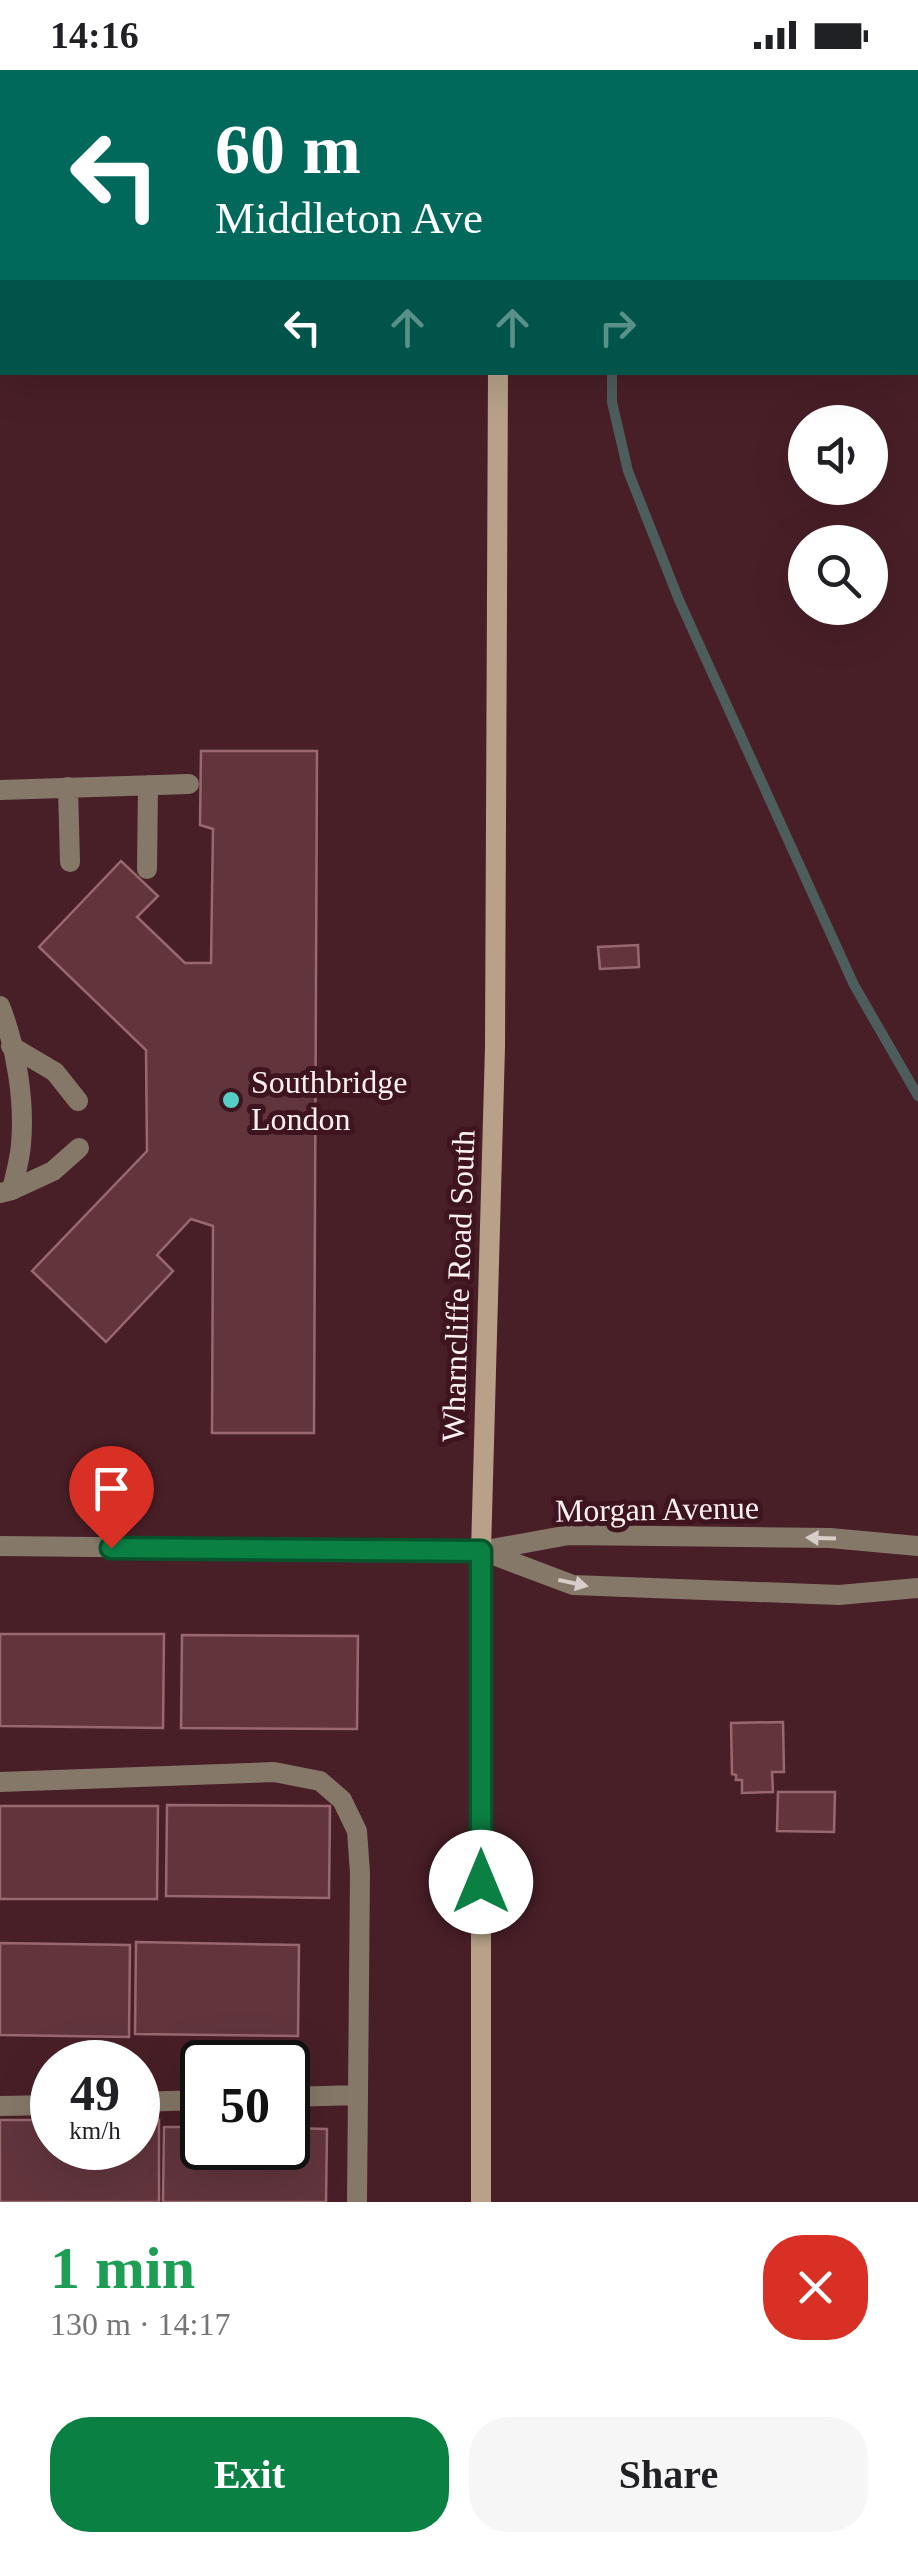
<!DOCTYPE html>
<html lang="en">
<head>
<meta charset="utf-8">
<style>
  :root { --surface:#fff; --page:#f6f6f6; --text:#202124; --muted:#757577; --accent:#0b8043 }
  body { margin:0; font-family:Georgia,serif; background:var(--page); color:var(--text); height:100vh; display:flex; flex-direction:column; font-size:38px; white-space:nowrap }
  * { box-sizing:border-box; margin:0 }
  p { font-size:32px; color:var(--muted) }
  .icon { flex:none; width:55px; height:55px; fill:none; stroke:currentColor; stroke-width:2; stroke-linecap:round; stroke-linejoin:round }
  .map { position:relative; height:2132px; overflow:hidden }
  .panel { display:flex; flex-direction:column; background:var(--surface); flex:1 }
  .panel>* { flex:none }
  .banner { position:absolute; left:0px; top:0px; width:920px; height:305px; box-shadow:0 10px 40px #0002; background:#00695c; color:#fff; overflow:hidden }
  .fabs { position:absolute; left:788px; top:335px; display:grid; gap:20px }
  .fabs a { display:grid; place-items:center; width:100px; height:100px; border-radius:50%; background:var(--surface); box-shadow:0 10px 40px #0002; font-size:50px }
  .speed { position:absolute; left:30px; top:1970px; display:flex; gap:20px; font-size:50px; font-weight:700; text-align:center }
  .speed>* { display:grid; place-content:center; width:130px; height:130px; border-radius:50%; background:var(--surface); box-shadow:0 10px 40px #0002; line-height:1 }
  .speed small { font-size:25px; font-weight:400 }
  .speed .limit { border:5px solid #111; border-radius:15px; background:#fff; color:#111 }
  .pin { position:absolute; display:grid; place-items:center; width:85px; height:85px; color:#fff; margin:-102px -42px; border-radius:50% 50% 50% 0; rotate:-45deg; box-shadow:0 0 10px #0007 }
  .pin .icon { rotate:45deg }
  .me { position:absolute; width:110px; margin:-55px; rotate:0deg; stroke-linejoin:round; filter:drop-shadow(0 0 8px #0008) }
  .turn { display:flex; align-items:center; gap:35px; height:210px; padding:0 50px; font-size:45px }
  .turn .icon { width:130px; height:130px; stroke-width:2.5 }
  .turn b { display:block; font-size:70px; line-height:85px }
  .lanes { display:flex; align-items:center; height:95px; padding:0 50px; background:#0003; justify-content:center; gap:50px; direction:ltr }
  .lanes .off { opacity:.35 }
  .round { display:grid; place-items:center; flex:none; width:105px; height:105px; border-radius:40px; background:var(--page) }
  .head { display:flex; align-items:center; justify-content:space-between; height:170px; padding:0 50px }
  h1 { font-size:60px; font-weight:700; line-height:75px; color:#1e9e55 }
  .action { display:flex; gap:20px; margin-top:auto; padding:20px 50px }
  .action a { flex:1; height:115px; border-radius:40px; background:var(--accent); color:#fff; font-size:40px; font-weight:700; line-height:115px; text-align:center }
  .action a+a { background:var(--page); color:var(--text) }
  .status { display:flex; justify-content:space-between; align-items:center; height:70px; padding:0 50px; background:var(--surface); direction:ltr }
  .status svg { height:28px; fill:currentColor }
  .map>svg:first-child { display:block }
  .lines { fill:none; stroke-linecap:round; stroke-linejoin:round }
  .stream { stroke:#4d5d5c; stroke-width:10 }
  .building { fill:#62353d; stroke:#99686f; stroke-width:2.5 }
  .lane { stroke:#867868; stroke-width:20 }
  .street { stroke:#867868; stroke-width:20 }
  .secondary { stroke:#b8a188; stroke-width:20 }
  .oneway { fill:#d9cdc9 }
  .route-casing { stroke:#07532c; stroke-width:25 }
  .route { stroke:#0b8043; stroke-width:18 }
  .poi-dot { fill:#55cec5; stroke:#3e151e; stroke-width:4 }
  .labels { text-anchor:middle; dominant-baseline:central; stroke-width:10; stroke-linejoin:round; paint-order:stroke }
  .poi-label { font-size:32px; fill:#fdf1f3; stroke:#3e151e; text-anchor:start }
  .street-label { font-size:32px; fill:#fdf1f3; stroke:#3e151e }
</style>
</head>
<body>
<div class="status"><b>14:16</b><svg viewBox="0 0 49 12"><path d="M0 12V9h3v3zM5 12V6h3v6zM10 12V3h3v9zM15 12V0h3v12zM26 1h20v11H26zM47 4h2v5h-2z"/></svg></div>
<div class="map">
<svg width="918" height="2132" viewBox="0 0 918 2132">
  <rect width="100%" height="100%" fill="#491f27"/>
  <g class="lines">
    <!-- stream -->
    <path class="stream" d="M612 302V332L628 401 679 530 854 915 918 1026"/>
  </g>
  <!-- building -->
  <path class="building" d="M201 681H317L314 1363H212L213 1156 191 1149 157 1185 173 1201 106 1272 32 1201 147 1081 146 980 39 877 121 791 158 826 137 847 185 893H211L213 759 200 755Z
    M638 875 639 897 600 899 598 877Z
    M0 1564H164L163 1658 0 1656Z
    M182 1565 358 1566 357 1659 181 1658Z
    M783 1652 784 1702H772L773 1722 742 1723V1710H736V1705L732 1704 731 1653Z
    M778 1722H835L834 1762 777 1761Z
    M167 1735 330 1736 329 1828 166 1826Z
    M0 1736H158L157 1829H0Z
    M136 1872 299 1875 298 1966 135 1964Z
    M0 1873 130 1875 129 1967 0 1965Z
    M0 2050H52V2078H138V2050H159V2132H0Z
    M164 2057H202V2078H288V2058L327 2059 326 2132H163Z"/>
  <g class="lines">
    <!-- lane -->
    <path class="lane" d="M68 717 70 792
      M0 720 189 714
      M147 799 148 715
      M0 936C16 976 25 1031 21 1074 20 1090 15 1105 12 1120L0 1123
      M11 976 55 1002 78 1031
      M12 1120 53 1101 79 1078"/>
    <!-- street -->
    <path class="street" d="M0 144H2
      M0 1476 481 1481 569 1465 830 1468 918 1476
      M483 1481 573 1515 839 1525 918 1518
      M0 1712 274 1702 320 1711 342 1730 357 1761 360 1803 357 2132
      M288 2027 358 2025
      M138 2032 202 2030
      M0 2036 52 2035"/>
    <!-- secondary -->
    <path class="secondary" d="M499 2V0
      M481 2132V1481L495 977 498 302"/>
  </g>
  <!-- one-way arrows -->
  <defs><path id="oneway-solid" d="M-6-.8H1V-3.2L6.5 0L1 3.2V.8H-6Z" transform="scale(2.5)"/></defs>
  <g class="oneway">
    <use href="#oneway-solid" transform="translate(821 1468) rotate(-178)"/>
    <use href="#oneway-solid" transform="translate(573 1513) rotate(12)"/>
  </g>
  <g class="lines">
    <defs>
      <path id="route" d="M111 1478 481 1481V1812"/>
    </defs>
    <!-- route casing -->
    <use href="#route" class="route-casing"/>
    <!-- route -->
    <use href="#route" class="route"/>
  </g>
  <!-- markers -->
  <circle class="poi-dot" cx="231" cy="1030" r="10"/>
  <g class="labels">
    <!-- poi labels -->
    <g class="poi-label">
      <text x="251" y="1012">Southbridge<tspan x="251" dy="37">London</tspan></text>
    </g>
    <!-- street labels -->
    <g class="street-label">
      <text transform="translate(458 1216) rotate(-88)">Wharncliffe Road South</text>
      <text transform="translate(657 1439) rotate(-1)">Morgan Avenue</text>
    </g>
  </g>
</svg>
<div class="fabs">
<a><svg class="icon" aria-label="sound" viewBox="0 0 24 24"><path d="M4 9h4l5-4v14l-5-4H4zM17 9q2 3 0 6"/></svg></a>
<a><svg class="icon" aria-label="search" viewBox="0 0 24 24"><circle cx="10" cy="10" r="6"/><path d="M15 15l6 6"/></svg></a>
</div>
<div class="speed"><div>49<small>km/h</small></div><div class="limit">50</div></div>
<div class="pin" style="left:111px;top:1478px;background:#d93025"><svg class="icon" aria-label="arrive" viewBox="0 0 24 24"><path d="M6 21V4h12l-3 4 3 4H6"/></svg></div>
<svg class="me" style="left:481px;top:1812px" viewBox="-20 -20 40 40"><circle r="19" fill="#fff"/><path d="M0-13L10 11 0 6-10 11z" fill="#0b8043"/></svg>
<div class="banner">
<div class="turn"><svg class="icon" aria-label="left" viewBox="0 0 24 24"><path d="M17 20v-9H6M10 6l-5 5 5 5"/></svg><div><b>60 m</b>Middleton Ave</div></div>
<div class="lanes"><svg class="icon" aria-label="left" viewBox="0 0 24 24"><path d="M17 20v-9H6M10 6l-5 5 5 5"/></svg><svg class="icon off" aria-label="ahead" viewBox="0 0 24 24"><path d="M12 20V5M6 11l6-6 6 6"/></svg><svg class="icon off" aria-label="ahead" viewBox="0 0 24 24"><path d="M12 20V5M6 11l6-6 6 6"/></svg><svg class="icon off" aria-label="right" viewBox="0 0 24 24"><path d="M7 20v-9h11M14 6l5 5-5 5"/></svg></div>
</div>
</div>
<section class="panel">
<div class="head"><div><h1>1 min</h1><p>130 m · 14:17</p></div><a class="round" style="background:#d93025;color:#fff"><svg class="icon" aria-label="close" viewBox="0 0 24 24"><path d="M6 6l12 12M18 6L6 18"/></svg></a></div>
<div class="action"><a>Exit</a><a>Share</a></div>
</section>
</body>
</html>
